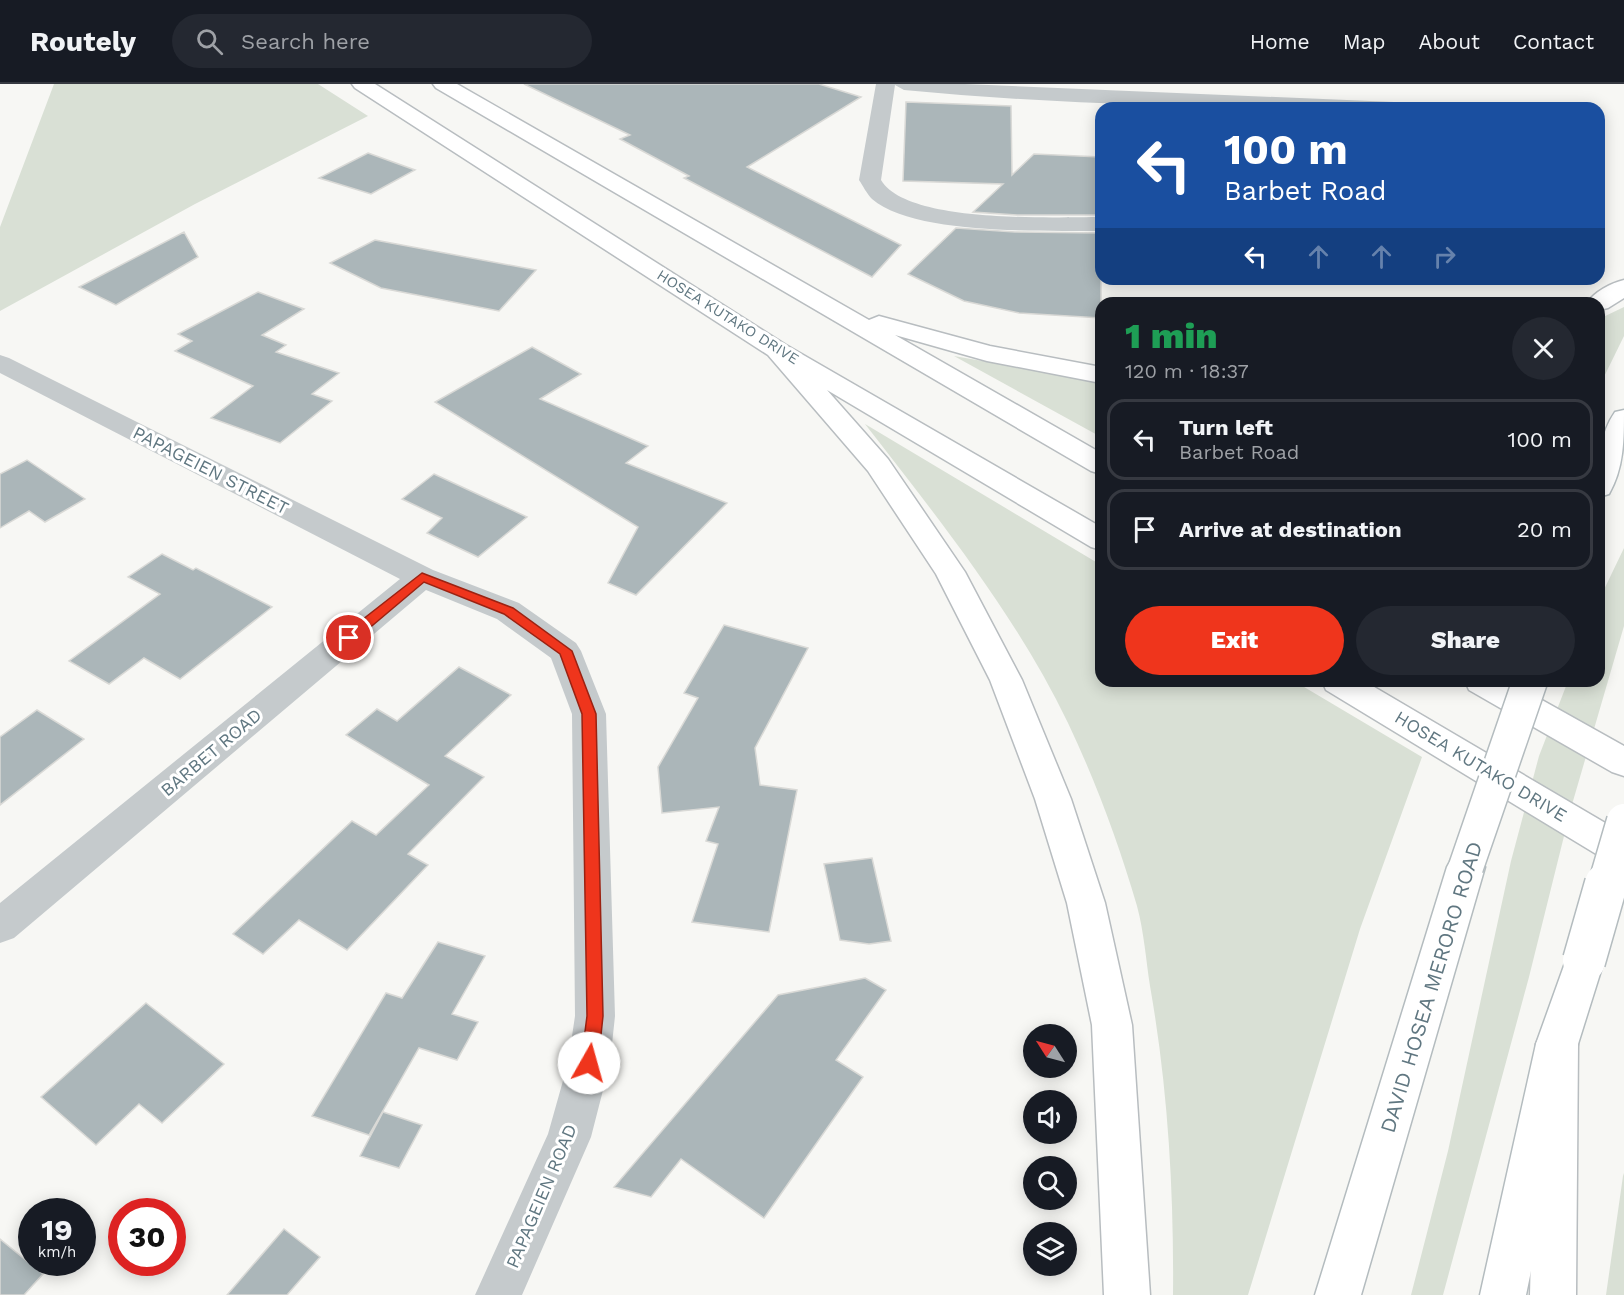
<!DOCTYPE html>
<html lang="en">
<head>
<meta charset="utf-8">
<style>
  :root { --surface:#171b24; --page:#242831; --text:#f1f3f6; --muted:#9ea1a6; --line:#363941; --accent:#ef351c }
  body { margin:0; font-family:"Work Sans",sans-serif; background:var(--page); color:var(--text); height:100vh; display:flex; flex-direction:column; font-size:22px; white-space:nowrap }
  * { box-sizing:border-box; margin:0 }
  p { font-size:20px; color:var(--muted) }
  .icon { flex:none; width:33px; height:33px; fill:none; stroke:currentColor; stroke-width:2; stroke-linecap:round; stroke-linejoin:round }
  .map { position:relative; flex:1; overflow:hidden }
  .sheet { position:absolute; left:1095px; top:213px; width:510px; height:390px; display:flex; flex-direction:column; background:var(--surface); border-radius:18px; box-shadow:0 3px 15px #0003 }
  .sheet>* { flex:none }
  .hud { position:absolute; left:1095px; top:18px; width:510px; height:183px; border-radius:18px; box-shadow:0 3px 15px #0003; background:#1a4fa0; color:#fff; overflow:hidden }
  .needle { width:39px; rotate:306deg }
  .tools { position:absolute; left:1023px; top:940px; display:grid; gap:12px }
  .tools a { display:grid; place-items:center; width:54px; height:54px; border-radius:50%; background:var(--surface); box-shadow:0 3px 15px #0003; font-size:30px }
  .speed { position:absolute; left:18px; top:1114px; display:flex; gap:12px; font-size:30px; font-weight:700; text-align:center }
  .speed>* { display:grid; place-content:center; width:78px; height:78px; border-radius:50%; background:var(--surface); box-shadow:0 3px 15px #0003; line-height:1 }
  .speed small { font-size:15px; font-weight:400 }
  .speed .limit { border:9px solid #d22; background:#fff; color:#111 }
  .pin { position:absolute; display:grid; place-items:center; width:51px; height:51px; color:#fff; margin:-26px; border:3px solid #fff; border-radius:50%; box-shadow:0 2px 6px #0007 }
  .me { position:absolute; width:66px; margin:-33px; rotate:7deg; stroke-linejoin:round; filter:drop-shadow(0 0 4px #0008) }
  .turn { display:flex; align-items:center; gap:21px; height:126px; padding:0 30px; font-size:27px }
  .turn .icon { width:78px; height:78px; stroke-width:2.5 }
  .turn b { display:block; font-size:42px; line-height:51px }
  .lanes { display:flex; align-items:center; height:57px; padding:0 30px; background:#0003; justify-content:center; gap:30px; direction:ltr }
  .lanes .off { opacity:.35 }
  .round { display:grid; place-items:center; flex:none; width:63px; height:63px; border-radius:32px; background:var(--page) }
  .summary { display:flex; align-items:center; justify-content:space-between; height:102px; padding:0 30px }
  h1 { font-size:36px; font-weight:800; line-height:45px; color:#1e9e55 }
  .action { display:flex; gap:12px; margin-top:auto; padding:12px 30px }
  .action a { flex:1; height:69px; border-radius:36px; background:var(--accent); color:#fff; font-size:24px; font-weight:800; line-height:69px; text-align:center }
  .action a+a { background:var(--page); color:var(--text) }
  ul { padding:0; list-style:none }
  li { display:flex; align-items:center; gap:18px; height:81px; margin:0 12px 9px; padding:0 18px; border:3px solid var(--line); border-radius:18px }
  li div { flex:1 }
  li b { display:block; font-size:22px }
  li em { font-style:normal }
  header { display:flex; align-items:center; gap:36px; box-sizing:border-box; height:84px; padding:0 30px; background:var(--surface); border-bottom:2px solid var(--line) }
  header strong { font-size:28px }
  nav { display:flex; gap:33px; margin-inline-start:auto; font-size:21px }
  .search { width:420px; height:54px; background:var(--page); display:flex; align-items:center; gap:15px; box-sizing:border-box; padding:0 21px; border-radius:33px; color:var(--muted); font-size:22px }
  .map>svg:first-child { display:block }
  .green { fill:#d9e0d5 }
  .building { fill:#abb6b9; stroke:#d9d9d6; stroke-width:1.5 }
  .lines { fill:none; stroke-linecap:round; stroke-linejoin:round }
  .secondary-casing { stroke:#b4bcbf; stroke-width:3 }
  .primary-casing { stroke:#b8bdc0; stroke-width:3 }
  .street { fill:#c5cacc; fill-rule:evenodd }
  .secondary { fill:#fff; fill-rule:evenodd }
  .primary { fill:#fff; fill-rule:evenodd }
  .secondary-bridge-far1-casing { stroke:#b4bcbf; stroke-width:37; stroke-linecap:butt }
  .secondary-bridge-casing { stroke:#b4bcbf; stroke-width:45; stroke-linecap:butt }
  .secondary-bridge-far1 { stroke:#fff; stroke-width:34 }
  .secondary-bridge { stroke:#fff; stroke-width:42 }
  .route { fill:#ef351c; stroke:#9b2212; stroke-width:1.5 }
  .labels { text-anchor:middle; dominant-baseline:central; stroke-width:6; stroke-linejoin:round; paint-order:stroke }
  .far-street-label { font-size:15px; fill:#607781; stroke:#fff }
  .street-label { font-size:18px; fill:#607781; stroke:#fff }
  .near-street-label { font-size:21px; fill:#607781; stroke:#fff }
</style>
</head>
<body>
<header>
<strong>Routely</strong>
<div class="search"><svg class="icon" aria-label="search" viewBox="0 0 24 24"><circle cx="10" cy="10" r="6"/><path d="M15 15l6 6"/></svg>Search here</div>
<nav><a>Home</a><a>Map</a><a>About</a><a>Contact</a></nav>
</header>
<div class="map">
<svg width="1624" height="1211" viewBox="0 0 1624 1211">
  <rect width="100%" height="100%" fill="#f7f7f4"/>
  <!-- green -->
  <path class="green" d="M54 0H318L368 32 195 120 0 227V143Z
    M1624 223V252L1599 303V235Z
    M954 272 1101 298V353Z
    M865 340 1101 481V597H1294L1422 673 1360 845 1248 1211H1173C1174 1108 1168 1004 1150 902 1146 876 1144 848 1137 822 1119 760 1096 698 1068 639 1016 531 938 434 865 340Z
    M1624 464V542L1571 724 1529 893 1443 1211H1411L1448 1067 1511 777 1539 672 1568 597H1599V516Z
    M1624 1089V1211H1606L1623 1092Z"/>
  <!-- building -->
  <path class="building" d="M524 0H819L861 13 747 83 901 161 872 193 684 94 689 92 620 55 630 51Z
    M906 18 1011 22 1012 91 1034 70 1101 73V131H1017L973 128 1003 100 903 97Z
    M368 69 415 86 371 110 319 94Z
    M956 144 1015 148 1101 149V234L1019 229 964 217 908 190Z
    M184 148 198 173 116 221 79 203Z
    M375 156 536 186 499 227 381 204 330 179Z
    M258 208 304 225 262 251 286 261 276 268 339 289 312 310 332 317 280 359 211 334 253 302 175 267 192 257 178 250Z
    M532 263 581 290 540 315 648 362 626 379 727 419 636 511 608 499 638 443 435 318Z
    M27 376 85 415 45 438 29 427 0 444V390Z
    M434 390 527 433 478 473 427 449 442 434 402 415Z
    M162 470 193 486 196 484 272 523 180 595 144 574 109 600 69 577 160 510 128 493Z
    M724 541 808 564 755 664 760 701 797 706 769 848 692 838 718 760 706 757 719 723 662 729 658 683 698 614 684 609Z
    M459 583 511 611 445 672 484 693 408 770 428 781 347 866 299 836 263 870 233 850 352 737 376 751 429 701 346 651 377 625 397 637Z
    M37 626 84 655 0 721V653Z
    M872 774 891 857 869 860 840 856 824 780Z
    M438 858 485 872 452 930 478 938 457 976 419 964 369 1051 312 1032 386 909 402 914Z
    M865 894 886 906 836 976 863 993 764 1134 681 1075 651 1113 614 1103 778 911Z
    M146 919 224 980 162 1039 139 1020 96 1061 41 1013Z
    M383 1028 422 1041 399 1084 360 1072Z
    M284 1145 320 1173 287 1211H227Z
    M0 1155 43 1190 24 1211H0Z"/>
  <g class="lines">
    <defs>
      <path id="secondary" d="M1624 326C1624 355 1624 384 1609 410L1599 413C1599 383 1597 354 1615 328Z
        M1466 768 1479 772 1485 783 1361 1211H1315L1447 783 1453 772Z
        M1584 860 1598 865 1604 877 1578 960 1526 1211H1480L1536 960 1570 865Z"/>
      <path id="primary" d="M352 0H375L786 261 1101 443V466L1091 463 827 306 888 375 965 488 1022 596 1071 715 1105 819 1132 941 1150 1211H1104L1092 941 1067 819 1035 715 990 596 936 490 868 387 768 271 355 4Z
        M433 0H457L869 236 879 232 990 262 1101 283V299L987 277 895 251 1101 369V390L1091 387 436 4Z
        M1624 196V214L1608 224 1599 226V219H1587C1594 208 1611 199 1624 196Z
        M1322 597H1364L1624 750V783L1611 779 1326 606Z
        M1465 597H1508L1624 662V692L1612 688 1469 606Z
        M1557 941 1572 947 1578 960 1576 1211H1530L1536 960 1542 947Z"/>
    </defs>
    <!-- secondary casing -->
    <use href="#secondary" class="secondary-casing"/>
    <!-- primary casing -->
    <use href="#primary" class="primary-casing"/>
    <!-- street -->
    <path class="street" d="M876 0H965L1394 18 1401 20 1404 24C1237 24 1070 22 904 6L895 1 881 96C907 140 1053 133 1101 133V147C1045 146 915 152 872 115 867 110 863 102 859 96Z
      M0 271 9 274 433 486 519 519 576 559 581 567 606 630 615 932 610 979 591 1053 522 1211H475L548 1050 568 979 575 932 572 630 551 574 497 535 426 506 14 854 0 859V819L400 495 0 289Z"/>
    <!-- secondary -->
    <use href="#secondary" class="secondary"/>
    <!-- primary -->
    <use href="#primary" class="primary"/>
    <defs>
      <path id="secondary-bridge-far1" d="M1466 783 1530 597
        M1605 802 1624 737"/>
      <path id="secondary-bridge" d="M1584 877 1606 800"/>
    </defs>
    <!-- secondary-bridge-far1 casing -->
    <use href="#secondary-bridge-far1" class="secondary-bridge-far1-casing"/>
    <!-- secondary-bridge casing -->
    <use href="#secondary-bridge" class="secondary-bridge-casing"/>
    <!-- secondary-bridge-far1 -->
    <use href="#secondary-bridge-far1" class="secondary-bridge-far1"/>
    <!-- secondary-bridge -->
    <use href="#secondary-bridge" class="secondary-bridge"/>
  </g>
  <!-- route -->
  <path class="route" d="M422 489 513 524 572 567 596 630 603 932 598 979 595 985 589 987 583 985 581 979 587 932 582 630 560 570 504 530 424 498 354 557H344L342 554 344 550Z"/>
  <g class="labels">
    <!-- far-street labels -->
    <g class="far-street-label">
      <text transform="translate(728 233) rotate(32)">HOSEA KUTAKO DRIVE</text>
    </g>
    <!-- street labels -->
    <g class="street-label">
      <text transform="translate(211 386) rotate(27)">PAPAGEIEN STREET</text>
      <text transform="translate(211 668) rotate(-40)">BARBET ROAD</text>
      <text transform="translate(1481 682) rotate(31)">HOSEA KUTAKO DRIVE</text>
      <text transform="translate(541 1112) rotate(-67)">PAPAGEIEN ROAD</text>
    </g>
    <!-- near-street labels -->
    <g class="near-street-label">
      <text transform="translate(1431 903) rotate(-73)">DAVID HOSEA MERORO ROAD</text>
    </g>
  </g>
</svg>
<div class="tools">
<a><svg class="needle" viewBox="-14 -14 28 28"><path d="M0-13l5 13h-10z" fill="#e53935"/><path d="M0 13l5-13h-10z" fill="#9ea1a6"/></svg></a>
<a><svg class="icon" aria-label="sound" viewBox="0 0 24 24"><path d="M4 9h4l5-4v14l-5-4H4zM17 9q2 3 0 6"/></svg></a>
<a><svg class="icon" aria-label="search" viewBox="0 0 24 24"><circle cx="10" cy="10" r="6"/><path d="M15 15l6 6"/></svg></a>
<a><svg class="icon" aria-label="layers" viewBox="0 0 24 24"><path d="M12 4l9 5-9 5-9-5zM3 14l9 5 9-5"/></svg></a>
</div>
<div class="speed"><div>19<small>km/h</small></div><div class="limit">30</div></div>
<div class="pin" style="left:349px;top:554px;background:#d93025"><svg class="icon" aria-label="arrive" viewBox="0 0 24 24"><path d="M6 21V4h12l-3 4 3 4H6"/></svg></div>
<svg class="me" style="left:589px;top:979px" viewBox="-20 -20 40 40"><circle r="19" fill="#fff"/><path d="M0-13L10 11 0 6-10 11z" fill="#ef351c"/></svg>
<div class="hud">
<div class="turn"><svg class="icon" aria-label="left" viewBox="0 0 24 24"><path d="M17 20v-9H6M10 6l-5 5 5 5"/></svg><div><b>100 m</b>Barbet Road</div></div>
<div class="lanes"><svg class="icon" aria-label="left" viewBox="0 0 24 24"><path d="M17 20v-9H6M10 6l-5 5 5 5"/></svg><svg class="icon off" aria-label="ahead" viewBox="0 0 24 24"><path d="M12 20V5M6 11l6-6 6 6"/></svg><svg class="icon off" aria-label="ahead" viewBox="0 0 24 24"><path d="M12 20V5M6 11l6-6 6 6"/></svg><svg class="icon off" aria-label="right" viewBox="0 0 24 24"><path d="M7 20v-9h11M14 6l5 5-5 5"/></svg></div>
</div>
<section class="sheet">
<div class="summary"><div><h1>1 min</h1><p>120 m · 18:37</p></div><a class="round"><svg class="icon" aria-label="close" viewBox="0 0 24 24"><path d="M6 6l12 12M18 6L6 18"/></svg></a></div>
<ul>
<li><svg class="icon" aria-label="left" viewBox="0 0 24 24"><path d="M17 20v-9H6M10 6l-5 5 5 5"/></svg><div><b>Turn left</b><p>Barbet Road</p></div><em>100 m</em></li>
<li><svg class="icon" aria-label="arrive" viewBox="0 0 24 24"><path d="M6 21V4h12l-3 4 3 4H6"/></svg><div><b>Arrive at destination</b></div><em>20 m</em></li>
</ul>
<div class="action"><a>Exit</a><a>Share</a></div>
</section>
</div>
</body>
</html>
